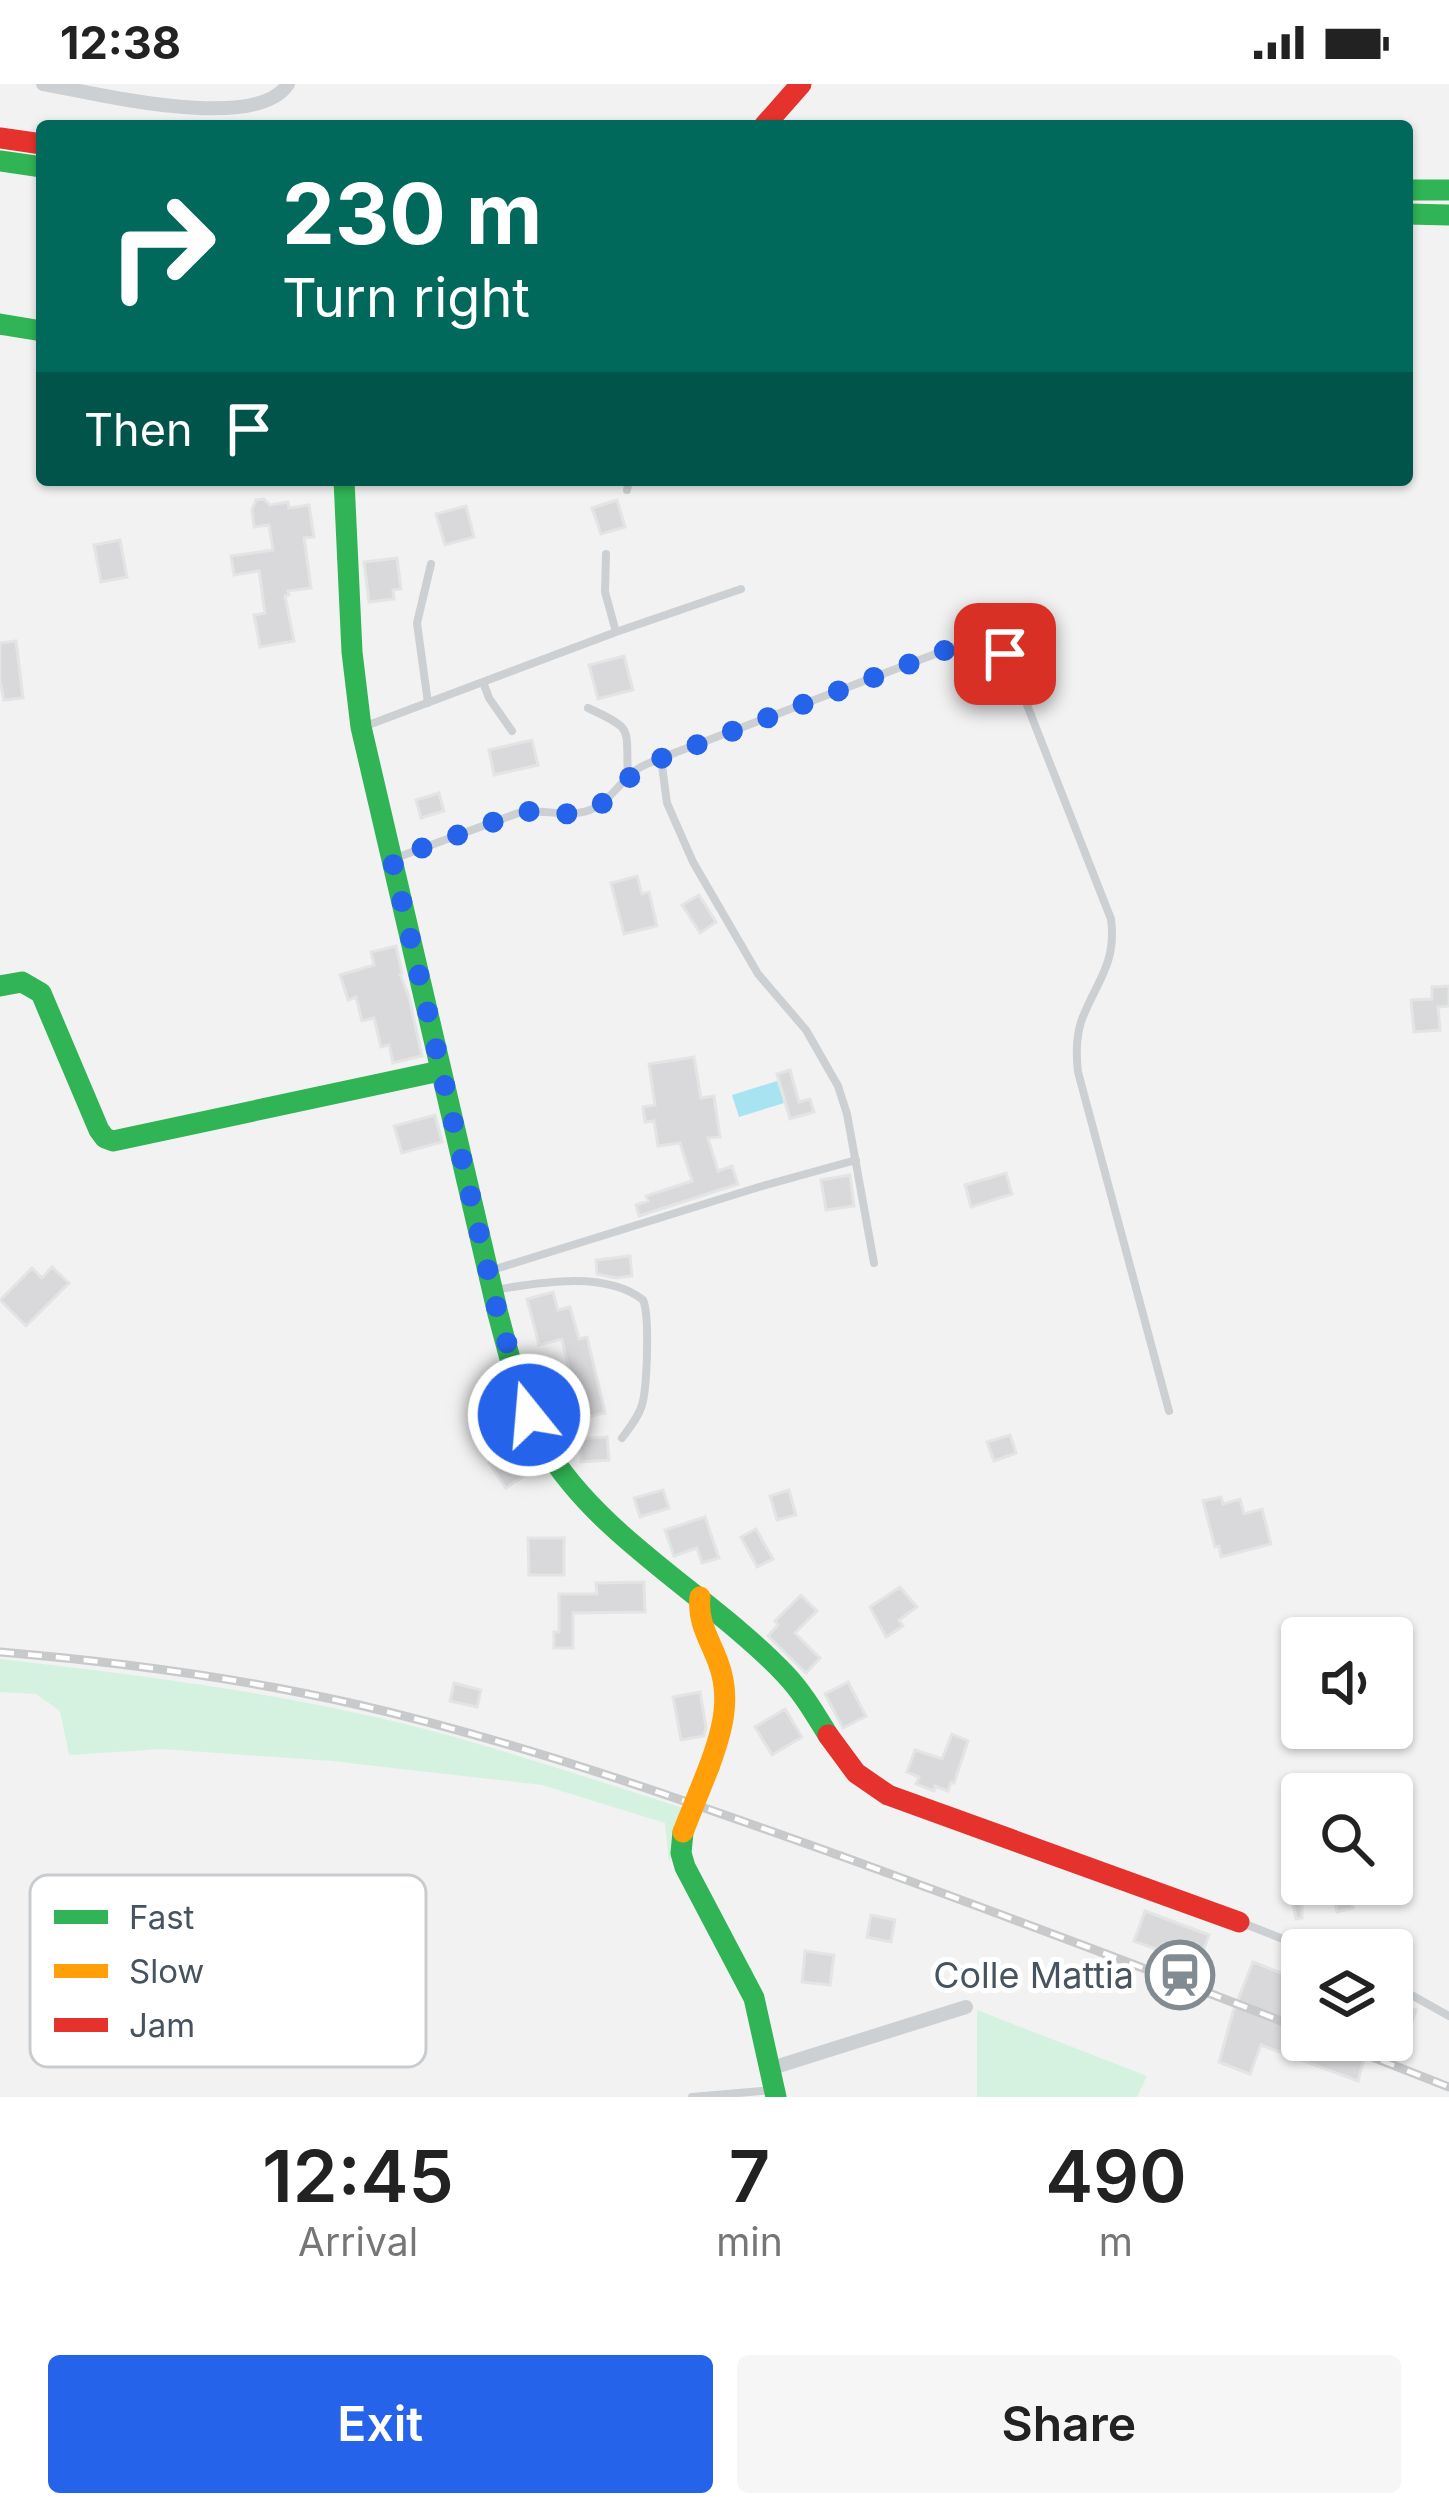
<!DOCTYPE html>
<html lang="en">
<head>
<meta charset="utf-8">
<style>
  :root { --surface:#fff; --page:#f6f6f6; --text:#222; --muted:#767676; --accent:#2563eb }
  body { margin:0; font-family:Inter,sans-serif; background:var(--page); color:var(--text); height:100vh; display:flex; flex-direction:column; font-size:45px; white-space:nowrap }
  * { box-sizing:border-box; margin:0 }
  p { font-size:39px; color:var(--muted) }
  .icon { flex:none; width:66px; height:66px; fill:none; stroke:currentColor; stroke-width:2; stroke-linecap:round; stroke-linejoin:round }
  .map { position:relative; height:2013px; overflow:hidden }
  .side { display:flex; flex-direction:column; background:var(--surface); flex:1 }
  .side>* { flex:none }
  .top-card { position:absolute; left:36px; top:36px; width:1377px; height:366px; border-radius:12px; box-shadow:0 3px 9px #0004; background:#00695c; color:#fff; overflow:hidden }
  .fabs { position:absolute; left:1281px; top:1533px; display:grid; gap:24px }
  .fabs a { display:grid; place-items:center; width:132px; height:132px; border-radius:12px; background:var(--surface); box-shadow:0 3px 9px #0004; font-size:60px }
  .pin { position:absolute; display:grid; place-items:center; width:102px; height:102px; color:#fff; margin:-51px; border-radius:24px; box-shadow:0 6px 18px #0006 }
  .me { position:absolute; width:132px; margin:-66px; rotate:343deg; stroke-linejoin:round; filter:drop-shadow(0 0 9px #0008) }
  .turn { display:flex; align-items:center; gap:42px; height:252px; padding:0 48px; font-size:54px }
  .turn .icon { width:156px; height:156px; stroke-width:2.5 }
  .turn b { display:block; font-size:84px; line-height:102px }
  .then { display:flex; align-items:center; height:114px; padding:0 48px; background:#0003; gap:24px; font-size:45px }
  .eta { display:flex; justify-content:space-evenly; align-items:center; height:204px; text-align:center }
  .eta b { font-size:72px; font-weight:600; line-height:84px }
  .action { display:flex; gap:24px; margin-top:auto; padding:24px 48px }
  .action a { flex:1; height:138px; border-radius:12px; background:var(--accent); color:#fff; font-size:48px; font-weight:600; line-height:138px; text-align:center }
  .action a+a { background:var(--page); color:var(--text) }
  .status { display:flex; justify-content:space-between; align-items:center; height:84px; padding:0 60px; background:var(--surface); direction:ltr }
  .status svg { height:33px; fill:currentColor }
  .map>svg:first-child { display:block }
  .green { fill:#d5f2e0 }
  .water { fill:#a8e3f1 }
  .building { fill:#d9d9db; stroke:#e3e4e4; stroke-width:3 }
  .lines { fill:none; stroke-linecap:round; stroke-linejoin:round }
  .lane { stroke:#cdd0d3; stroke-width:8 }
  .street { stroke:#cdd0d3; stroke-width:14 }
  .fast { stroke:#30b455; stroke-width:21 }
  .slow { stroke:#ff9f0a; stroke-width:21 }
  .jam { stroke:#e5322d; stroke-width:21 }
  .rail-casing { stroke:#c8c9cb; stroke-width:9 }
  .rail { stroke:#fff; stroke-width:4.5; stroke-dasharray:14; stroke-linecap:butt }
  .slow-bridge { stroke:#ff9f0a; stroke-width:21 }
  .route { stroke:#2563eb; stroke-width:21; stroke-dasharray:0 37.8 }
  .labels { text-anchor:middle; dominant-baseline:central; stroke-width:10; stroke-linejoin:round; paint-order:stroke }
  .poi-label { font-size:36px; fill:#47545f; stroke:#fff; text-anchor:end }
  .key { fill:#fff; stroke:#c8cccf; stroke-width:3 }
  .key-label { font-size:33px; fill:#47545f }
</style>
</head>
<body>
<div class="status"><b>12:38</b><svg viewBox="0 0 49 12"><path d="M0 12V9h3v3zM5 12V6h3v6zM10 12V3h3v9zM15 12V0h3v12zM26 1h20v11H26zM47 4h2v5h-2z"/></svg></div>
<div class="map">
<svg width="1449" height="2013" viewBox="0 0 1449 2013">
  <rect width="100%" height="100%" fill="#f2f2f2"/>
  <!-- green -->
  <path class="green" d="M0 1575C133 1590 267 1607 397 1638 495 1662 591 1695 686 1725L669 1778 665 1739 542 1701 332 1677 162 1665 69 1671 60 1627 36 1610 0 1608Z
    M977 1926 1147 1992 1137 2013H977Z"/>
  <!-- water -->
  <path class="water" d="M777 997 784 1019 739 1033 732 1011Z"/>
  <!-- building -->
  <path class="building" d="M264 415 270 421 288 418 289 424 309 421 314 453 304 454 311 504 288 507 289 511 285 512 294 557 260 563 254 531 265 529 259 487 234 491 231 472 273 466 269 441 254 443 252 426 256 416Z
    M617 416 625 443 601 450 592 424Z
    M466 422 474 453 445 461 436 430Z
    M120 456 127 493 101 498 94 461Z
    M397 474 401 505 393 506 394 515 369 518 364 478Z
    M16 557 23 614 4 616 0 597V559Z
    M624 572 633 606 598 615 589 581Z
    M532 656 538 681 494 691 489 666Z
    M439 709 444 727 421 734 416 716Z
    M637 792 642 810 649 808 657 842 624 850 611 799Z
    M699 811 716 838 700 849 682 821Z
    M396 862 402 889 400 890 409 913 422 972 393 979 389 961 381 963 374 934 362 937 356 913 348 916 340 891 374 881 371 868Z
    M1449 902V922L1438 923 1440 946 1414 948 1411 916 1432 915V903Z
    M694 973 701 1014 714 1012 720 1053 708 1054 718 1087 732 1082 738 1100 639 1132 636 1121 648 1117 646 1112 692 1097 680 1059 658 1062 654 1037 645 1038 643 1023 655 1021 649 980Z
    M790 986 799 1018 810 1015 814 1028 790 1035 777 990Z
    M435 1031 442 1058 402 1069 394 1042Z
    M1006 1089 1012 1110 971 1123 965 1101Z
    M850 1091 854 1122 826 1126 821 1096Z
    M630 1172 632 1192 616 1194 597 1190 596 1176Z
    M52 1183 69 1199 26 1242 0 1216 32 1184 42 1194Z
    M553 1208 558 1226 570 1223 579 1255 587 1253 605 1329 580 1335 562 1255 539 1261 527 1215Z
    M1010 1351 1016 1369 994 1377 987 1358Z
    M607 1353 609 1376 581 1378 579 1355Z
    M512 1365 528 1389 506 1404 489 1379Z
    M663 1406 669 1424 640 1433 634 1414Z
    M789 1406 796 1431 777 1436 770 1412Z
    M1221 1413 1223 1420 1240 1415 1244 1430 1262 1425 1271 1460 1221 1473 1219 1462 1215 1463 1203 1417Z
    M705 1433 719 1474 702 1479 697 1464 674 1472 665 1446Z
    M756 1445 773 1475 757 1483 741 1453Z
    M528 1454H564V1491H529Z
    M644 1498 645 1528 573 1529V1564H554V1548H559V1510H597L596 1499Z
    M900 1503 917 1523 899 1536 903 1542 886 1553 870 1523Z
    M801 1511 817 1527 795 1549 820 1574 806 1589 768 1552 778 1541 775 1537Z
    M848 1598 866 1632 843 1644 825 1610Z
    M454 1599 481 1606 477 1623 450 1617Z
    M700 1608 706 1643 704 1652 681 1656 673 1613Z
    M785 1625 802 1653 772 1671 755 1643Z
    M952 1650 968 1657 954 1699 951 1698 948 1707 935 1702 934 1707 916 1700 919 1693 907 1688 915 1666 942 1675Z
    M1302 1792V1800H1347L1353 1824 1337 1828 1332 1807 1302 1814V1834L1296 1835 1288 1796Z
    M1145 1827 1209 1851 1198 1881 1134 1857Z
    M871 1831 895 1836 891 1858 867 1853Z
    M805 1867 834 1871 830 1901 802 1898Z
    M1253 1878 1302 1897V1956H1312L1364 1975 1358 1997 1261 1961 1250 1990 1219 1978 1233 1928Z
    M1392 1918 1416 1926 1409 1947 1392 1941Z"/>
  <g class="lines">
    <!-- lane -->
    <path class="lane" d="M627 406 629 396
      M606 470 605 508 616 548
      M483 598 489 614 512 647
      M428 619 417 539 431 480
      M588 624C636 646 625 643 628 692
      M363 643 616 548 741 505
      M661 674 959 561C979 556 995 559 1009 575L1111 835C1117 881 1095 899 1081 938 1076 954 1076 971 1078 988L1169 1327
      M393 775 521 728C543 725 569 734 590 726 609 718 619 699 635 687 642 681 652 678 661 674L667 719 693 778 758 890 806 946 838 1002 847 1030 874 1179
      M489 1187 759 1103 856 1076
      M494 1206C538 1199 605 1186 643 1216 650 1231 647 1304 642 1321 638 1334 630 1343 622 1354
      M1240 1838 1311 1866
      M1392 1900 1449 1932
      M692 2013 774 2006"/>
    <!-- street -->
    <path class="street" d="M43 0C96 9 256 50 288 0
      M772 1984 966 1923"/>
    <!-- fast -->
    <path class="fast" d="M0 77 42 83
      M1407 106H1449
      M1407 130 1449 131
      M0 240 42 247
      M344 396 352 568 361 643 498 1230C510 1274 520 1321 544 1361 600 1455 711 1512 785 1590 803 1609 815 1630 828 1651
      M0 902 22 898 41 909 99 1046 105 1054 113 1057 440 987
      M683 1748 681 1769 685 1783 754 1914 776 2013"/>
    <!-- slow -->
    <path class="slow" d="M700 1513C697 1538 710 1556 718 1578 732 1614 722 1648 709 1683"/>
    <!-- jam -->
    <path class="jam" d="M764 42 801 0
      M0 54 42 60
      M828 1651 856 1689 888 1711 1239 1838"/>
    <defs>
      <path id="rail" d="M0 1568C121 1578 241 1594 359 1621 527 1660 690 1718 852 1776 1003 1831 1153 1887 1302 1945
        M1329 1956 1449 2003"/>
    </defs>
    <!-- rail casing -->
    <use href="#rail" class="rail-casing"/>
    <!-- rail -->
    <use href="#rail" class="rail"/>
    <!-- slow-bridge -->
    <path class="slow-bridge" d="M683 1748 709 1683"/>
  </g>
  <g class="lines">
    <!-- route -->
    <path class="route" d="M529 1331 498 1230 392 775 521 728C543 725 568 734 589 727 613 717 626 691 649 679L959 561C977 556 990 559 1005 570"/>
  </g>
  <!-- icons -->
  <defs>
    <symbol id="station-ring" viewBox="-11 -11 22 22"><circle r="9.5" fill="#fff" stroke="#838b92" stroke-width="1.5"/><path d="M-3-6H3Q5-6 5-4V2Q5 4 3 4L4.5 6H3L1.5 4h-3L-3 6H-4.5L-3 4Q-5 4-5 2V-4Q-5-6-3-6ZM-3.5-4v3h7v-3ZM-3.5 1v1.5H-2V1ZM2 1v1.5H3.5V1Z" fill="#838b92"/></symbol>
  </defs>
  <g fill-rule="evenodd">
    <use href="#station-ring" x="1142" y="1853" width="76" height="76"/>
  </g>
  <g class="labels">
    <!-- poi labels -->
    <g class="poi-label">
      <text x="1134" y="1891">Colle Mattia</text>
    </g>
  </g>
  <!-- legend -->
  <rect x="30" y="1791" width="396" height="192" rx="18" class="key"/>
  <rect x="54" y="1826" width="54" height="14" fill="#30b455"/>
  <rect x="54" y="1880" width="54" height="14" fill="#ff9f0a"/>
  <rect x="54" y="1934" width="54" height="14" fill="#e5322d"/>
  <g class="key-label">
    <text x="129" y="1845">Fast</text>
    <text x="129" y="1899">Slow</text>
    <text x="129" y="1953">Jam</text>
  </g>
</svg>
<div class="fabs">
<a><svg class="icon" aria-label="sound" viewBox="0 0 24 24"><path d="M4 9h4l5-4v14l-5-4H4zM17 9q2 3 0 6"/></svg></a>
<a><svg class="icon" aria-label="search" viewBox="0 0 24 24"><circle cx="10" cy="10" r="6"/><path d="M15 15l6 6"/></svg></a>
<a><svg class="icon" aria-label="layers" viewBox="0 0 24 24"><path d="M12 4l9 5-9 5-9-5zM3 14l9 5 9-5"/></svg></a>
</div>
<div class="pin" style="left:1005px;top:570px;background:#d93025"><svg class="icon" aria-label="arrive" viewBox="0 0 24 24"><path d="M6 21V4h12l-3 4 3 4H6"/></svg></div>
<svg class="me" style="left:529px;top:1331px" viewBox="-20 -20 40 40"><circle r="17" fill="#2563eb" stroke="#fff" stroke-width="3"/><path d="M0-11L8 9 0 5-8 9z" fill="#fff"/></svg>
<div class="top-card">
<div class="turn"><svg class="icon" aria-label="right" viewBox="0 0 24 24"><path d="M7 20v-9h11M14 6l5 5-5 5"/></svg><div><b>230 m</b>Turn right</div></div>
<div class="then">Then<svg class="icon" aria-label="arrive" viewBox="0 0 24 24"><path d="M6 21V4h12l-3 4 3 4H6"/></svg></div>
</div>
</div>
<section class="side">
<div class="eta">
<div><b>12:45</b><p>Arrival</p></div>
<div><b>7</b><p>min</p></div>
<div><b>490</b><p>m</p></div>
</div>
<div class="action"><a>Exit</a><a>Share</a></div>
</section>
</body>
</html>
